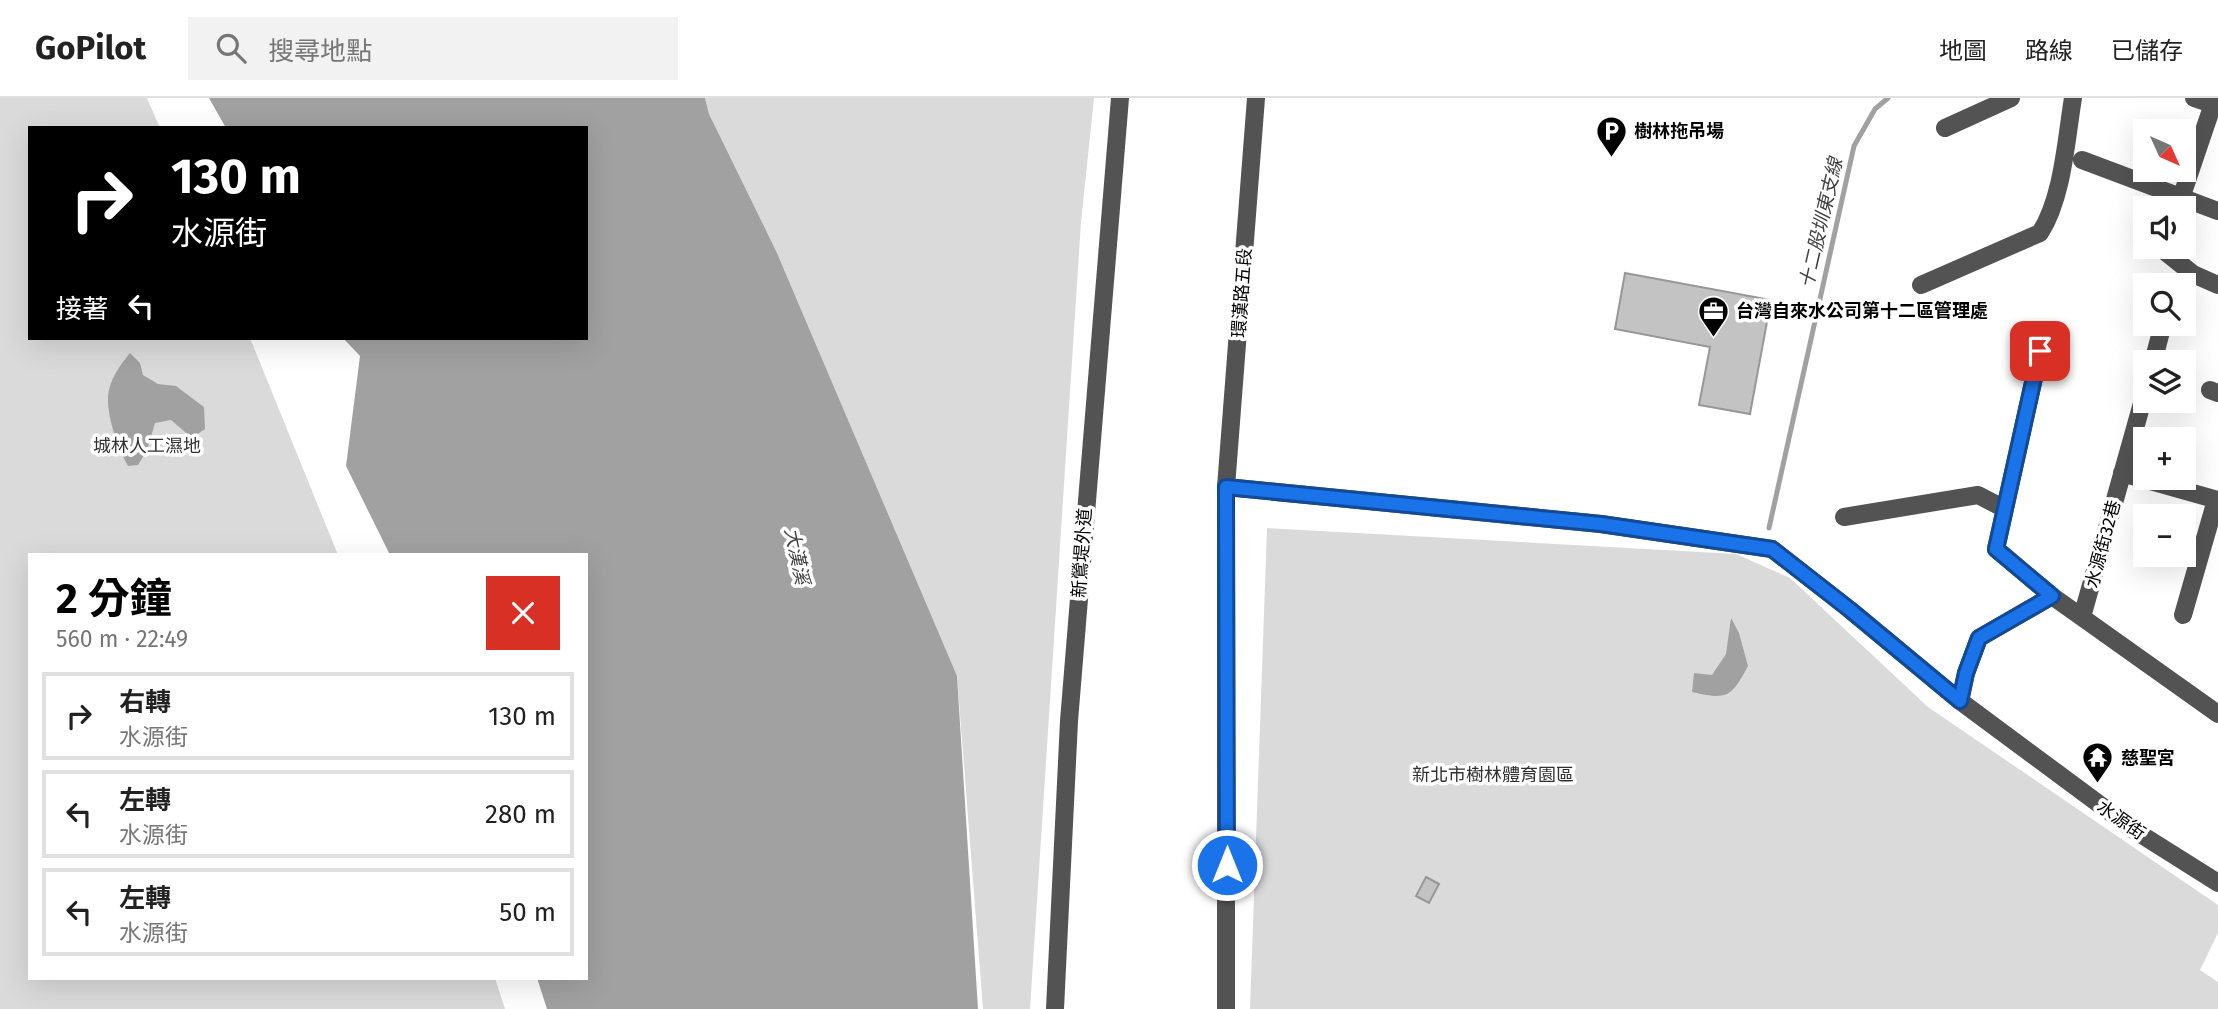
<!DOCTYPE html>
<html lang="zh-TW">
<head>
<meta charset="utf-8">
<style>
  :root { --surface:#fff; --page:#f2f2f2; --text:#222; --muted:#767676; --line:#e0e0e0; --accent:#000 }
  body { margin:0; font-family:"Fira Sans","Noto Sans TC",sans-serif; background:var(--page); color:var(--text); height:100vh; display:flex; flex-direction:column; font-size:26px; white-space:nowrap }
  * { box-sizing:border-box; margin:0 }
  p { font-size:23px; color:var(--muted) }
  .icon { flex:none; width:38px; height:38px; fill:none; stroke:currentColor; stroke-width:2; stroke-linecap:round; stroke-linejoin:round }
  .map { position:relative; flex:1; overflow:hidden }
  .side { position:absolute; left:28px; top:455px; width:560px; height:427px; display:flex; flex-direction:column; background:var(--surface); border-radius:0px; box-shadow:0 7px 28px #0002 }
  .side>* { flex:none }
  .top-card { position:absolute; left:28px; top:28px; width:560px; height:214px; border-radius:0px; box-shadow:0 7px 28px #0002; background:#000; color:#fff; overflow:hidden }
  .needle { width:46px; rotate:135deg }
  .fabs { position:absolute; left:2133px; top:21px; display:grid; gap:14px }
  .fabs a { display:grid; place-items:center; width:63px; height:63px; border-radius:0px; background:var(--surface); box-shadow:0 7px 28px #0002; font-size:35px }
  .pin { position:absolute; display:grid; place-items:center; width:60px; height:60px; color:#fff; margin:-30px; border-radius:14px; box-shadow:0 4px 10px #0006 }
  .me { position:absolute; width:77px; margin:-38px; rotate:0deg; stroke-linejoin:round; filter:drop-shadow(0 0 5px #0008) }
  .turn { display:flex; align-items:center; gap:24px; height:147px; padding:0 28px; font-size:32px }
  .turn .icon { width:91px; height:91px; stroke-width:2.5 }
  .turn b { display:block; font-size:49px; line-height:60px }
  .then { display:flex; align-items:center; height:66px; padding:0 28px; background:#0003; gap:14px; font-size:26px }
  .round { display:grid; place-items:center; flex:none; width:74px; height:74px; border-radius:0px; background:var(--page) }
  .head { display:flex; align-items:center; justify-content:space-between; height:119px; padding:0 28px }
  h1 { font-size:42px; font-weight:700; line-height:52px; color:var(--accent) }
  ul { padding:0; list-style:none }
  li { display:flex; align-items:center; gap:21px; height:88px; margin:0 14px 10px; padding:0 14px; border:4px solid var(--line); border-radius:0px }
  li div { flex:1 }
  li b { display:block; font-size:26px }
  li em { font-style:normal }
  header { display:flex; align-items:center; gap:42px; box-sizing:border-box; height:98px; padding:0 35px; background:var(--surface); border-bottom:2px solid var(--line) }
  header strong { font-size:33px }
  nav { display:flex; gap:38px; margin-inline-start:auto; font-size:24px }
  .search { width:490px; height:63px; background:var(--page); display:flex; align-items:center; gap:18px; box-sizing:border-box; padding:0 24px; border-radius:0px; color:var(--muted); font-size:26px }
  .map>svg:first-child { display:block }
  .green { fill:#dadada }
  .water { fill:#a1a1a1 }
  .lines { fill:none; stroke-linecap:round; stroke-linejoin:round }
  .stream { stroke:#a1a1a1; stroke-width:5 }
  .building { fill:#c3c3c3; stroke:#979797; stroke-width:2 }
  .minor { stroke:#535353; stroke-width:18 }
  .route-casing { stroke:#114b97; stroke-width:18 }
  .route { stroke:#1a73e8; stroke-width:12 }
  .labels { text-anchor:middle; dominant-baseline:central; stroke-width:7; stroke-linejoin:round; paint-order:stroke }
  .poi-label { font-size:18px; font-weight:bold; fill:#000; stroke:#fff; text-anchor:start }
  .street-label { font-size:18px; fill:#000; stroke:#fff }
  .park-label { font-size:18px; fill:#313131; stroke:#fff }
  .water-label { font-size:19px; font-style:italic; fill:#424242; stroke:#fff }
</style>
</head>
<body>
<header>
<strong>GoPilot</strong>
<div class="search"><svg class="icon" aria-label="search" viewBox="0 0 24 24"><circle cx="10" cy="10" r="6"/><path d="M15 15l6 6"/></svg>搜尋地點</div>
<nav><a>地圖</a><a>路線</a><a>已儲存</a></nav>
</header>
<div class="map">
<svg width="2218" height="911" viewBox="0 0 2218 911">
  <rect width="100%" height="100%" fill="#fff"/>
  <!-- green -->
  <path class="green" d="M0 0H147L160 30H30V240H250L338 457H30V880H495L505 911H0Z
    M705 0H1094L1081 124 1030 911H983L957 578 709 16Z
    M1267 430 1736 456 1790 480 1928 609 2218 807V835L2200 872 2218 884V911H1250Z"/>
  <!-- water -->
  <path class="water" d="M209 0H705L709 16 776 153 957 578 978 911H547L537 880H586V457H390L346 368 360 258 343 240H586V30H226Z
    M130 255 140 265 143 277 158 286 176 288 204 309 205 331 192 340 171 322 155 325 147 352 138 367 128 368C118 350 107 319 108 299 109 282 120 267 130 255Z
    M1731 520 1739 535 1748 568C1731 600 1727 602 1692 594L1694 575 1712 577 1726 556Z"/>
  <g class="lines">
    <!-- stream -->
    <path class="stream" d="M1769 430 1854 48 1875 11 1888 0"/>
  </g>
  <!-- building -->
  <path class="building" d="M1625 175 1771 202 1750 316 1699 307 1710 249 1615 231Z
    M1426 779 1439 786 1429 805 1416 798Z"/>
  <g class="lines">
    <!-- minor -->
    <path class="minor" d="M2194 0 2218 8
      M1945 30 2011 0
      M2082 62 2218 113
      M2178 109 2215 0
      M2164 149 2163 152 2193 176 2218 187
      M1921 187 2040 135C2063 99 2066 42 2073 0
      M2040 253 1996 451 2052 498 2218 616
      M2153 264 2163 226
      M2210 292 2218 295
      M2122 375 2218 402
      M1226 389 1601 426 1772 451 1849 511 1960 603 2134 732 2218 785
      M1844 419 1978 397 2005 411
      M2183 517 2216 402
      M2082 519 2146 291
      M1960 603 1966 575 1979 540 2052 498
      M1055 911 1069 623 1120 0
      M1226 911V389L1256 0"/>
  </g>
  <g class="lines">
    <defs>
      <path id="route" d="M1227 767 1226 389 1601 426 1772 451 1849 511 1960 603 1966 575 1979 540 2052 498 1996 451 2040 253"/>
    </defs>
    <!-- route casing -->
    <use href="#route" class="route-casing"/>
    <!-- route -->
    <use href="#route" class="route"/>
  </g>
  <!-- icons -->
  <defs>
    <symbol id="parking-pin" viewBox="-11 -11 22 30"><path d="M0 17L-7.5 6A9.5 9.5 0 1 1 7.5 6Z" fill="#000" stroke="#fff"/><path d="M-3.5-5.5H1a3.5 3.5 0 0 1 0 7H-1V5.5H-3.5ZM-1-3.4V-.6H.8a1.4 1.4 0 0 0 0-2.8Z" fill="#fff"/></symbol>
    <symbol id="office-pin" viewBox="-11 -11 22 30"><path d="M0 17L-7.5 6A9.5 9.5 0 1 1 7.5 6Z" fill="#000" stroke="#fff"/><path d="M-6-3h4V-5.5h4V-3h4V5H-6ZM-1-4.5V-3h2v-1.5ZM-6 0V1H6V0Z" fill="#fff"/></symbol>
    <symbol id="temple-pin" viewBox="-11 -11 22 30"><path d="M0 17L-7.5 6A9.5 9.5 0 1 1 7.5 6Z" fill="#000" stroke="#fff"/><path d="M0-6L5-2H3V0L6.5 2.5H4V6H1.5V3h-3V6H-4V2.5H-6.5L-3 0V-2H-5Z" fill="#fff"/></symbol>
  </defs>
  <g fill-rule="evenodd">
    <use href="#parking-pin" x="1594" y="16" width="35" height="47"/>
    <use href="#office-pin" x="1696" y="196" width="35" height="47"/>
    <use href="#temple-pin" x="2080" y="642" width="35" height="47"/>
  </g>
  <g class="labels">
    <!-- poi labels -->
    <g class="poi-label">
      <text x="1634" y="33">樹林拖吊場</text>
      <text x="1736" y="213">台灣自來水公司第十二區管理處</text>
      <text x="2121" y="660">慈聖宮</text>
    </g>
    <!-- street labels -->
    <g class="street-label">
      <text transform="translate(1242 195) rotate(-86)">環漢路五段</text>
      <text transform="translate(2103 446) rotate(-75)">水源街32巷</text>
      <text transform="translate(1082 455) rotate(-86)">新鶯堤外道</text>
      <text transform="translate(2121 722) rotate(35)">水源街</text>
    </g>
    <!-- park labels -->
    <g class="park-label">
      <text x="147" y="348">城林人工濕地</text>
      <text x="1493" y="677">新北市樹林體育園區</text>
    </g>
    <!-- water labels -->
    <g class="water-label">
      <text transform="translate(1821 125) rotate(-77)">十二股圳東支線</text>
      <text transform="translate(797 458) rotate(78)">大漢溪</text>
    </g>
  </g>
</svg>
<div class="fabs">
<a><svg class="needle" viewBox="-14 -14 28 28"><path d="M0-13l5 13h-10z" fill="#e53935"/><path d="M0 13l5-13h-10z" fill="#767676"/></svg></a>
<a><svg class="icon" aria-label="sound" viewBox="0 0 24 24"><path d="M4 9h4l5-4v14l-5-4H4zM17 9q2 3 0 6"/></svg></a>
<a><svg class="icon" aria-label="search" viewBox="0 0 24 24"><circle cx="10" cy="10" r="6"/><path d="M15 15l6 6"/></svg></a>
<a><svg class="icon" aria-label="layers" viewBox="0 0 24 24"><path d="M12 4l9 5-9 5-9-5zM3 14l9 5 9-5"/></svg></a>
<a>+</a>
<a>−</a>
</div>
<div class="pin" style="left:2040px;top:253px;background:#d93025"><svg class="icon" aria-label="arrive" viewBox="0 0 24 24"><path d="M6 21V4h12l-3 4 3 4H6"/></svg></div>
<svg class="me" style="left:1227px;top:767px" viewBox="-20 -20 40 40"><circle r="17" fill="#1a73e8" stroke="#fff" stroke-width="3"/><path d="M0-11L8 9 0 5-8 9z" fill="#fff"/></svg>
<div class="top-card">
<div class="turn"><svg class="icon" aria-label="right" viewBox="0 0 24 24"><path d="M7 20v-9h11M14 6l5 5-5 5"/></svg><div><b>130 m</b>水源街</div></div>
<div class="then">接著<svg class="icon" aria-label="left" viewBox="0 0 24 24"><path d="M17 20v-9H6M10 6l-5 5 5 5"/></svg></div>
</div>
<section class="side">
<div class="head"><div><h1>2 分鐘</h1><p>560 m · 22:49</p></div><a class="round" style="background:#d93025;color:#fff"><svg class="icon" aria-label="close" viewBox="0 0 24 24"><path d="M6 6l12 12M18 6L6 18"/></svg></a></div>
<ul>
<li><svg class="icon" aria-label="right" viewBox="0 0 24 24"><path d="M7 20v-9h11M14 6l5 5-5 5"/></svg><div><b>右轉</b><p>水源街</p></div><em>130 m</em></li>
<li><svg class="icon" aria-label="left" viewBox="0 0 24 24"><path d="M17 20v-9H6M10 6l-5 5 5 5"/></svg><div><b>左轉</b><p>水源街</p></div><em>280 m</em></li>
<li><svg class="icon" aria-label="left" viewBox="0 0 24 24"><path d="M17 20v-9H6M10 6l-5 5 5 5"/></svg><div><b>左轉</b><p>水源街</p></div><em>50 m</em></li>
</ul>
</section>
</div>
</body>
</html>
